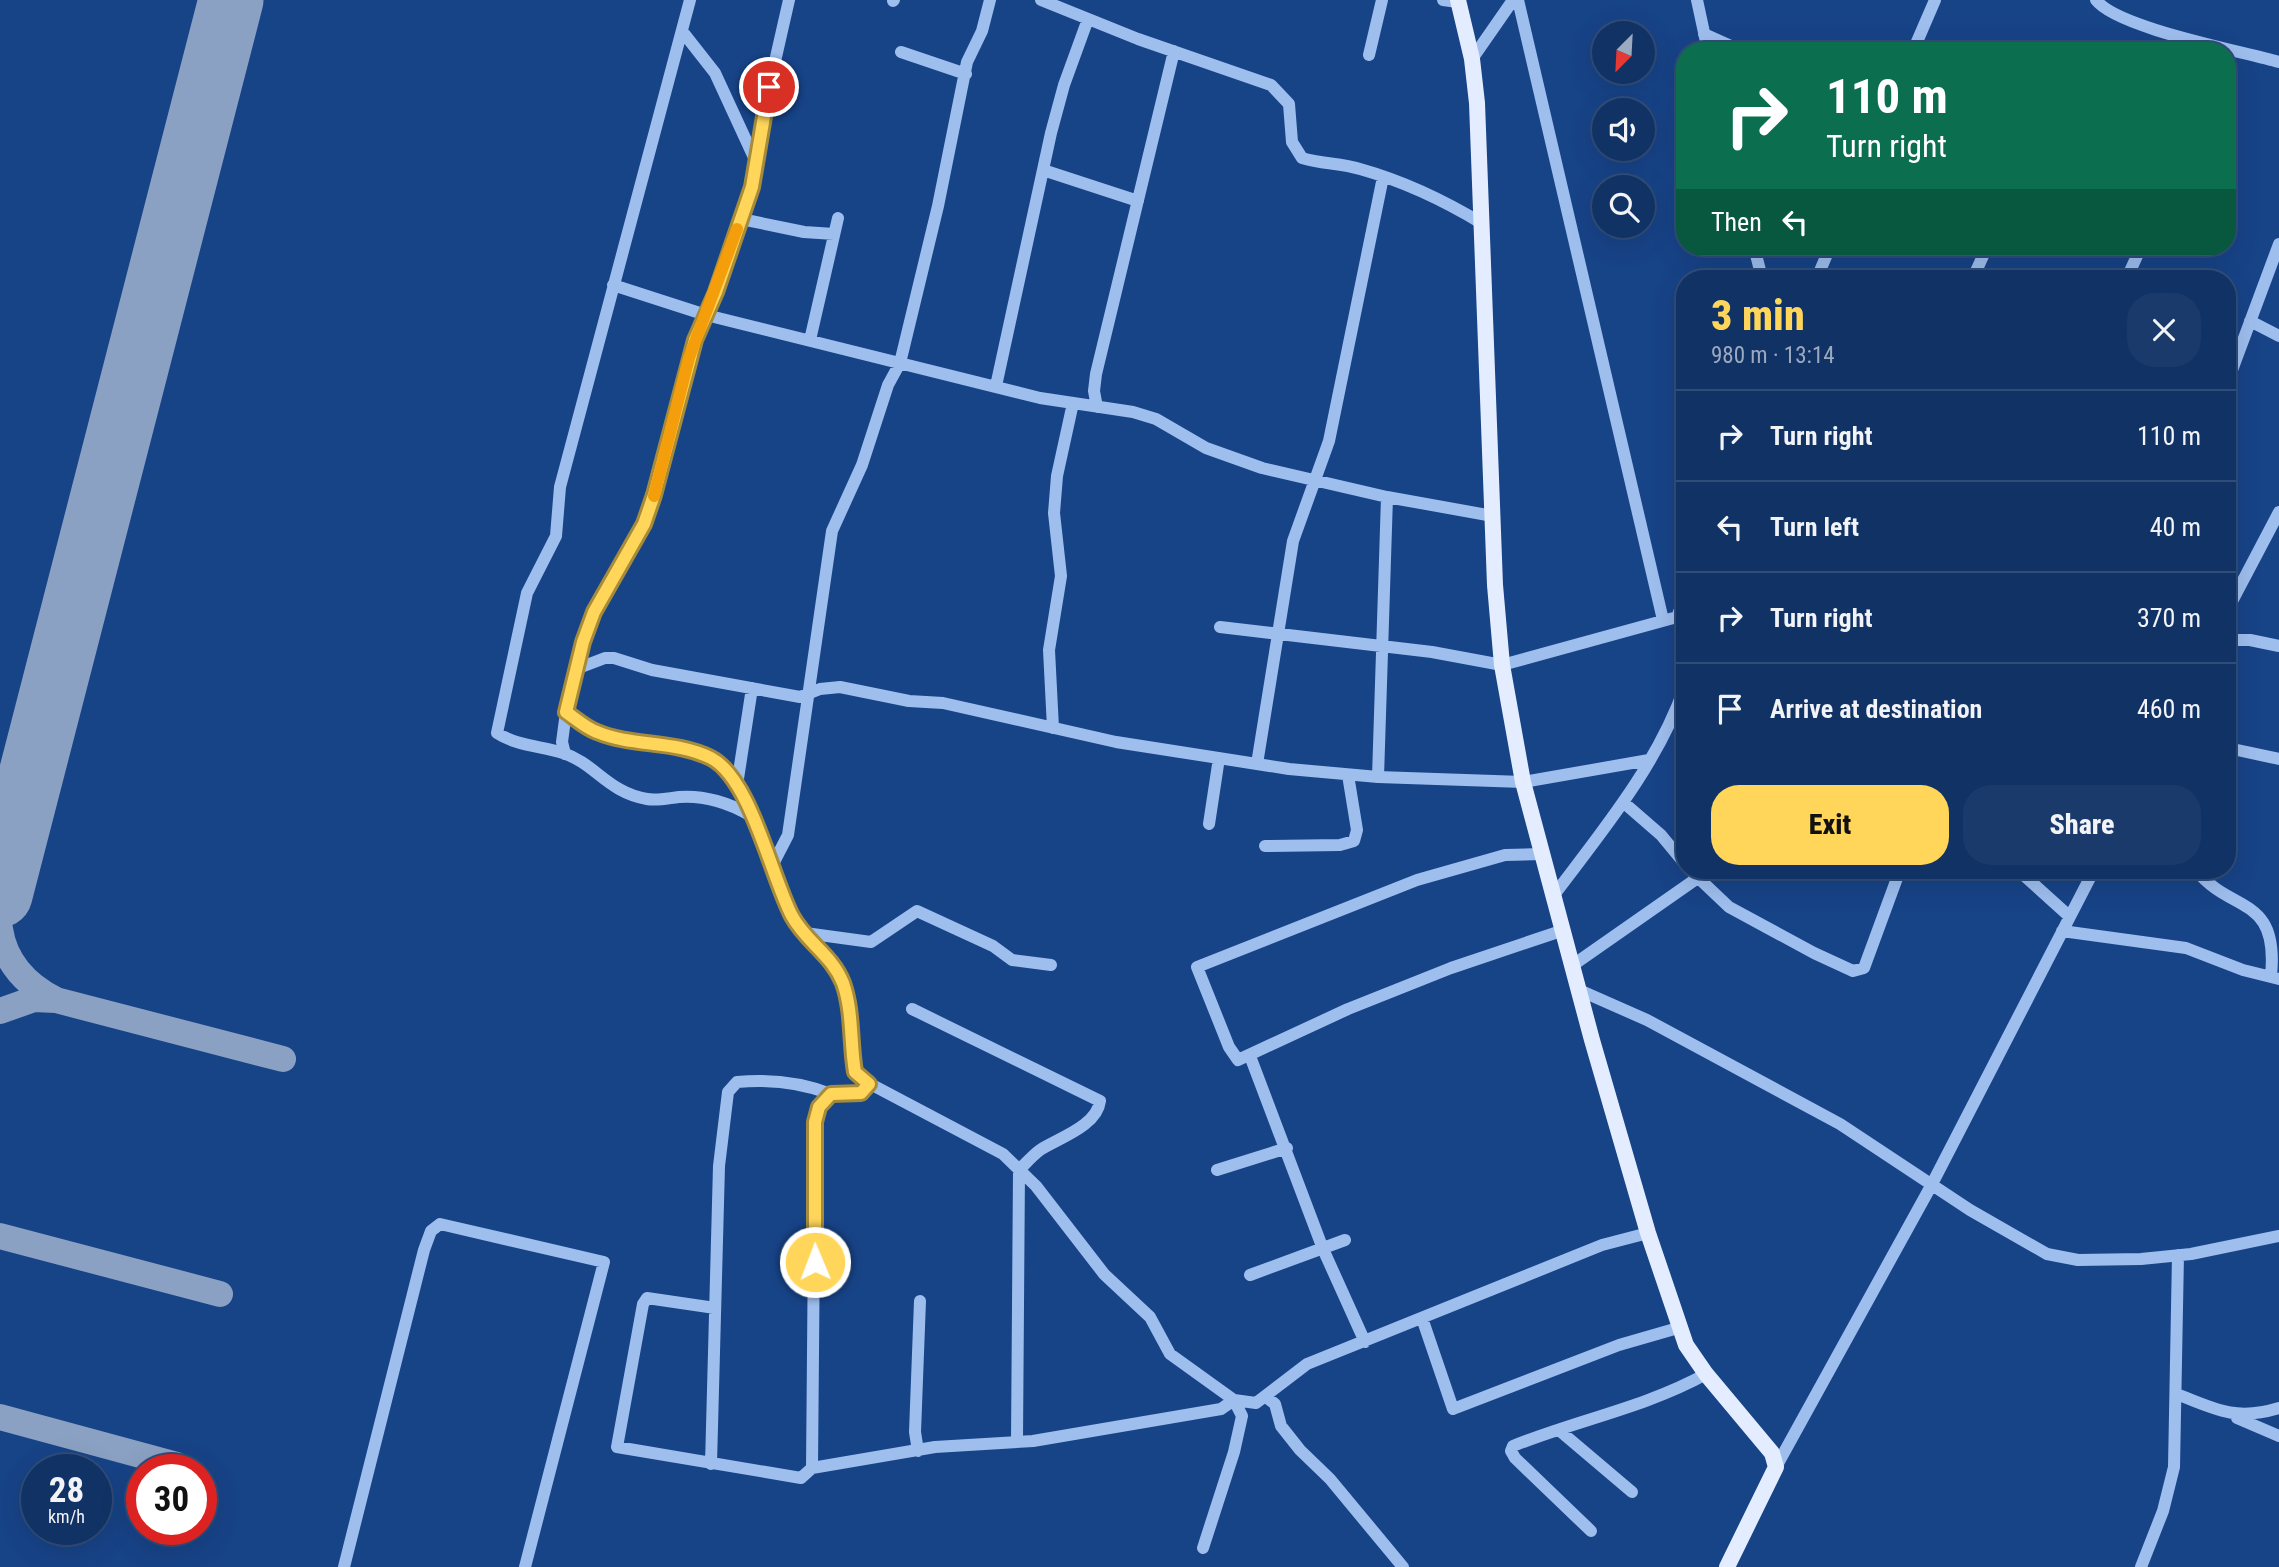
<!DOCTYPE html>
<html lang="en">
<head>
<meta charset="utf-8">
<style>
  :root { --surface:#113265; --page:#1a3a6b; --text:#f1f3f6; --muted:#9caabf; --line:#304d79; --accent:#ffd65a }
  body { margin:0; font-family:"Roboto Condensed",sans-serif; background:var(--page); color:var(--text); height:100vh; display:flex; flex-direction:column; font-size:26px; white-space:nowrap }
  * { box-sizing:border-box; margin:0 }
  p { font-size:23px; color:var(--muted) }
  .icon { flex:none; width:38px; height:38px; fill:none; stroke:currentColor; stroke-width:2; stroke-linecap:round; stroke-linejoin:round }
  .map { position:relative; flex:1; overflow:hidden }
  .panel { position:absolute; left:1676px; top:270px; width:560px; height:609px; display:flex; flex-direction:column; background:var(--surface); border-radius:28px; box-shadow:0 7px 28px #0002,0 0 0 2px var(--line) }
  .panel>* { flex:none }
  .hud { position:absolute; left:1676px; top:42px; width:560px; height:214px; border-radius:28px; box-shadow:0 7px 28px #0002,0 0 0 2px var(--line); background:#0b6e4f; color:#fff; overflow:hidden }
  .needle { width:46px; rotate:204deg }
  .tools { position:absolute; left:1592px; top:21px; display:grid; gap:14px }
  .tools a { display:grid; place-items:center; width:63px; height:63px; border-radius:50%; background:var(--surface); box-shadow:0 7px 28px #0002,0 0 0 2px var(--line); font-size:35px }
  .speed { position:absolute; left:21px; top:1454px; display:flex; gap:14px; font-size:35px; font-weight:700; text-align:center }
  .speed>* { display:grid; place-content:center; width:91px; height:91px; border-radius:50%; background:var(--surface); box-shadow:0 7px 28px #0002,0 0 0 2px var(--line); line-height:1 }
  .speed small { font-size:18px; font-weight:400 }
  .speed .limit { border:10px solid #d22; background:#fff; color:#111 }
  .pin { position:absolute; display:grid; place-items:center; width:60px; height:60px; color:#fff; margin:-30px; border:4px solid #fff; border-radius:50%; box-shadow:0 2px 7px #0007 }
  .me { position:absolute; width:77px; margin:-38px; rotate:359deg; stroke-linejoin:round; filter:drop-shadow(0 0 5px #0008) }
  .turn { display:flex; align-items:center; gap:24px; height:147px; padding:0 35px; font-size:32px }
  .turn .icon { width:91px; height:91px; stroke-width:2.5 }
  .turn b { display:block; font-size:49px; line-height:60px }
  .then { display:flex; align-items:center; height:66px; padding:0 35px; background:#0003; gap:14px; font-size:26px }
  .round { display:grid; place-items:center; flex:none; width:74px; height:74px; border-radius:28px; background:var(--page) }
  .summary { display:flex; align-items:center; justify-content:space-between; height:119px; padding:0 35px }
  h1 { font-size:42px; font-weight:800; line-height:52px; color:var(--accent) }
  .button { display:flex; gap:14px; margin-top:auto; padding:14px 35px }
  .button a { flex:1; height:80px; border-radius:28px; background:var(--accent); color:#111; font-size:28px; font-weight:800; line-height:80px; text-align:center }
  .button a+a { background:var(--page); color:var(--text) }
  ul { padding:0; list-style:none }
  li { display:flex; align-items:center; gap:21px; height:91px; padding:0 35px; border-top:2px solid var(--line) }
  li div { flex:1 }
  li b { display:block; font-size:26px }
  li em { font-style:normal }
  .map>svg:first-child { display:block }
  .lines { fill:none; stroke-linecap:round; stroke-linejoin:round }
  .taxiway { stroke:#8ba1c3; stroke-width:26 }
  .runway { stroke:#8ba1c3; stroke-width:65 }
  .minor { stroke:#9ebeee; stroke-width:12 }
  .major { stroke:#e4edff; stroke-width:16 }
  .route-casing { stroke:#a68b3a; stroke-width:18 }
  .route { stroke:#ffd65a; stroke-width:12 }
  .slow { stroke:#f59e0b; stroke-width:12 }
</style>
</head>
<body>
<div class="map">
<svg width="2279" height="1567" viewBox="0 0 2279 1567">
  <rect width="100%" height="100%" fill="#174387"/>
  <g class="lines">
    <!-- taxiway -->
    <path class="taxiway" d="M0 929C5 963 26 985 56 1000L283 1059
      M0 1011 34 999 56 1000
      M0 1236 220 1294
      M0 1417 177 1465"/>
    <!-- runway -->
    <path class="runway" d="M0 895 231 0"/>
    <!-- minor -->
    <path class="minor" d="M690 0 560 487 556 536 527 593 497 733C517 746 541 746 563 753 596 764 607 792 647 799 657 801 669 798 679 797 704 795 730 803 751 816
      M1041 0 1138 39 1271 85 1289 104 1292 142 1302 158C1321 164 1341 163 1360 169 1403 181 1445 201 1483 224
      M1443 0 1458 2
      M1518 0 1663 620
      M1697 0 1708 51
      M2096 0C2117 28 2241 51 2279 62
      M893 1 894 0
      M682 31 715 73 757 164
      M1704 34 1742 51
      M1913 51 1935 0
      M901 52 966 74
      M1369 55 1382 0
      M1472 59 1513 0
      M1043 170 1138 201
      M741 219 804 232 834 234
      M1754 247 1762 278
      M1817 278 1830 247
      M1973 278 1987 247
      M2127 278 2141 247
      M613 285 706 315 1040 398 1133 412 1156 419 1206 448 1262 468 1387 497 1493 516
      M2250 321 2279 336
      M810 340 838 218
      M2228 381 2279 244
      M996 386 1051 133 1064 85 1088 19
      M1097 407 1094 391 1096 374 1174 51
      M2228 609 2279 512
      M1685 621 1677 617 1685 627
      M1220 627 1432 652 1502 665 1677 617 1685 597
      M2228 640H2250L2279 646
      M576 669 605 658H614L652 670 800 697 820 689 840 687 909 701 943 703 1116 742 1289 769 1378 777 1523 782 1649 760
      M566 712C576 719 586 727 597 732 635 748 687 736 720 764 757 796 768 874 793 917 807 942 834 956 843 984 852 1010 847 1058 859 1078L1003 1154 1036 1186 1104 1274 1150 1317 1170 1354 1234 1400 1242 1416 1234 1452 1203 1548
      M1053 728 1049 650 1061 576 1054 513 1057 476 1073 403
      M2228 748 2279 759
      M565 754 562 742 566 712 583 642 608 585 644 524 689 358 752 187 766 101 789 0
      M1257 764 1293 541 1329 441 1383 177
      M1378 777 1387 497
      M737 785 752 688
      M1623 802 1661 835 1685 864
      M1209 824 1219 758
      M1265 846 1340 845 1354 841 1357 830 1348 775
      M1542 854 1505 855 1417 880 1197 967 1229 1047 1238 1060 1348 1009 1451 968 1564 930
      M772 866 788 835 832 531 862 465 888 385 900 363 938 206 967 62 982 31 990 0
      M1690 870 1729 907 1814 953 1853 971 1864 968 1900 870
      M2018 870 2069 916
      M2196 870C2231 914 2279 894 2271 976
      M1554 895C1603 830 1658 764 1685 686
      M2062 931 2186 948 2243 970 2279 979
      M805 933 871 942 917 911 993 946 1012 960 1051 965
      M1573 965 1709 870
      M1579 990 1647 1020 1840 1124 1970 1210 2047 1254 2078 1260 2141 1259 2191 1254 2279 1236
      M912 1009 1100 1101C1097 1126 1059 1138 1040 1150 1032 1156 1026 1163 1019 1170L1017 1440
      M1250 1056 1323 1249 1365 1342
      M869 1084 861 1093 831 1094 819 1107 815 1122 812 1468 935 1447 1033 1441 1221 1409 1234 1400 1256 1403 1307 1364 1602 1245 1648 1233
      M1217 1170 1287 1148
      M1250 1275 1345 1240
      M715 1308 647 1298 643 1304 617 1447 801 1478 812 1468
      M1422 1318 1453 1409 1619 1345 1678 1328
      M2177 1394C2216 1410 2237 1421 2279 1408
      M1266 1397 1275 1404 1281 1426 1300 1450 1330 1479 1403 1567
      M2237 1418 2279 1436
      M1560 1431 1632 1492
      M918 1451 915 1432 920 1301
      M711 1464 719 1166 728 1092 737 1082C769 1079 800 1082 831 1094
      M1776 1467 1931 1186 2094 870
      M1591 1531 1515 1458 1511 1451 1513 1446C1577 1420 1644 1408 1706 1374
      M344 1567 424 1250 431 1231 440 1224 604 1262 525 1567
      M2141 1567 2163 1511 2174 1467 2178 1255"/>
    <!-- major -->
    <path class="major" d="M1458 0 1472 59 1477 103 1495 585 1502 665 1523 782 1592 1040 1648 1233 1686 1345 1706 1374 1772 1453 1776 1467 1727 1567"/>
  </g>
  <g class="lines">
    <defs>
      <path id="route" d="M769 87 752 187 716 292 695 340 654 495 644 524 594 612 583 642 566 712C576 719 586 728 597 732 633 747 675 740 711 758 751 779 771 876 792 916 806 942 832 955 843 983 853 1011 850 1043 855 1072L869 1084 861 1093 831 1094 819 1107 815 1122V1262"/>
    </defs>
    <!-- route casing -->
    <use href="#route" class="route-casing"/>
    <!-- route -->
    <use href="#route" class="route"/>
    <!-- slow -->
    <path class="slow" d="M654 496 689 358 737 229"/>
  </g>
</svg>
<div class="tools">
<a><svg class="needle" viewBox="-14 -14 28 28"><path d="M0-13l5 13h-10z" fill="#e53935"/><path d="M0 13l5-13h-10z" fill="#9caabf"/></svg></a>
<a><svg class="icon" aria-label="sound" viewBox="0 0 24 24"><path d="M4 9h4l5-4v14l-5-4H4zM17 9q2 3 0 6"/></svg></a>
<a><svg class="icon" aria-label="search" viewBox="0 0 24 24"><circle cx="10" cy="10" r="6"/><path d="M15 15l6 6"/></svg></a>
</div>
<div class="speed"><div>28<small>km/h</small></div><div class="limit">30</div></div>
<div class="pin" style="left:769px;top:87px;background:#d93025"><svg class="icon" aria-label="arrive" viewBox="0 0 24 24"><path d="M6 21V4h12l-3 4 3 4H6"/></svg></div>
<svg class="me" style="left:815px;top:1262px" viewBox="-20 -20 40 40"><circle r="17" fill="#ffd65a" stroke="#fff" stroke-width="3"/><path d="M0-11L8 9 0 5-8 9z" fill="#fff"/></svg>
<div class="hud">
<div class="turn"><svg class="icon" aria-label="right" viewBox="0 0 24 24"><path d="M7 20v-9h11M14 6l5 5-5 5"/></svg><div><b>110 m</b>Turn right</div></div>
<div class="then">Then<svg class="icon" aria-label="left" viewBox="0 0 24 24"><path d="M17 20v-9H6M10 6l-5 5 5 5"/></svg></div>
</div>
<section class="panel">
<div class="summary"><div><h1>3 min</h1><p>980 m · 13:14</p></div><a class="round"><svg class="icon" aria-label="close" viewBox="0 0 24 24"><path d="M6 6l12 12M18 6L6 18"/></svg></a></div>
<ul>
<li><svg class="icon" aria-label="right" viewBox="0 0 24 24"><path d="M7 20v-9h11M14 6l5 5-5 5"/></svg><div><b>Turn right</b></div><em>110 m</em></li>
<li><svg class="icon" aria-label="left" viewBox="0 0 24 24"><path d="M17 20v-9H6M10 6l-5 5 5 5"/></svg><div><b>Turn left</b></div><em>40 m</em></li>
<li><svg class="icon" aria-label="right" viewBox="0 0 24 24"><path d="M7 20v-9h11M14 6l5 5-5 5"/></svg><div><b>Turn right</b></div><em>370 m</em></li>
<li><svg class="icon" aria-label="arrive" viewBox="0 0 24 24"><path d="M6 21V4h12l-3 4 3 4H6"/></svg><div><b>Arrive at destination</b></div><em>460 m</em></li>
</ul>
<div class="button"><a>Exit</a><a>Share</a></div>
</section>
</div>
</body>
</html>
